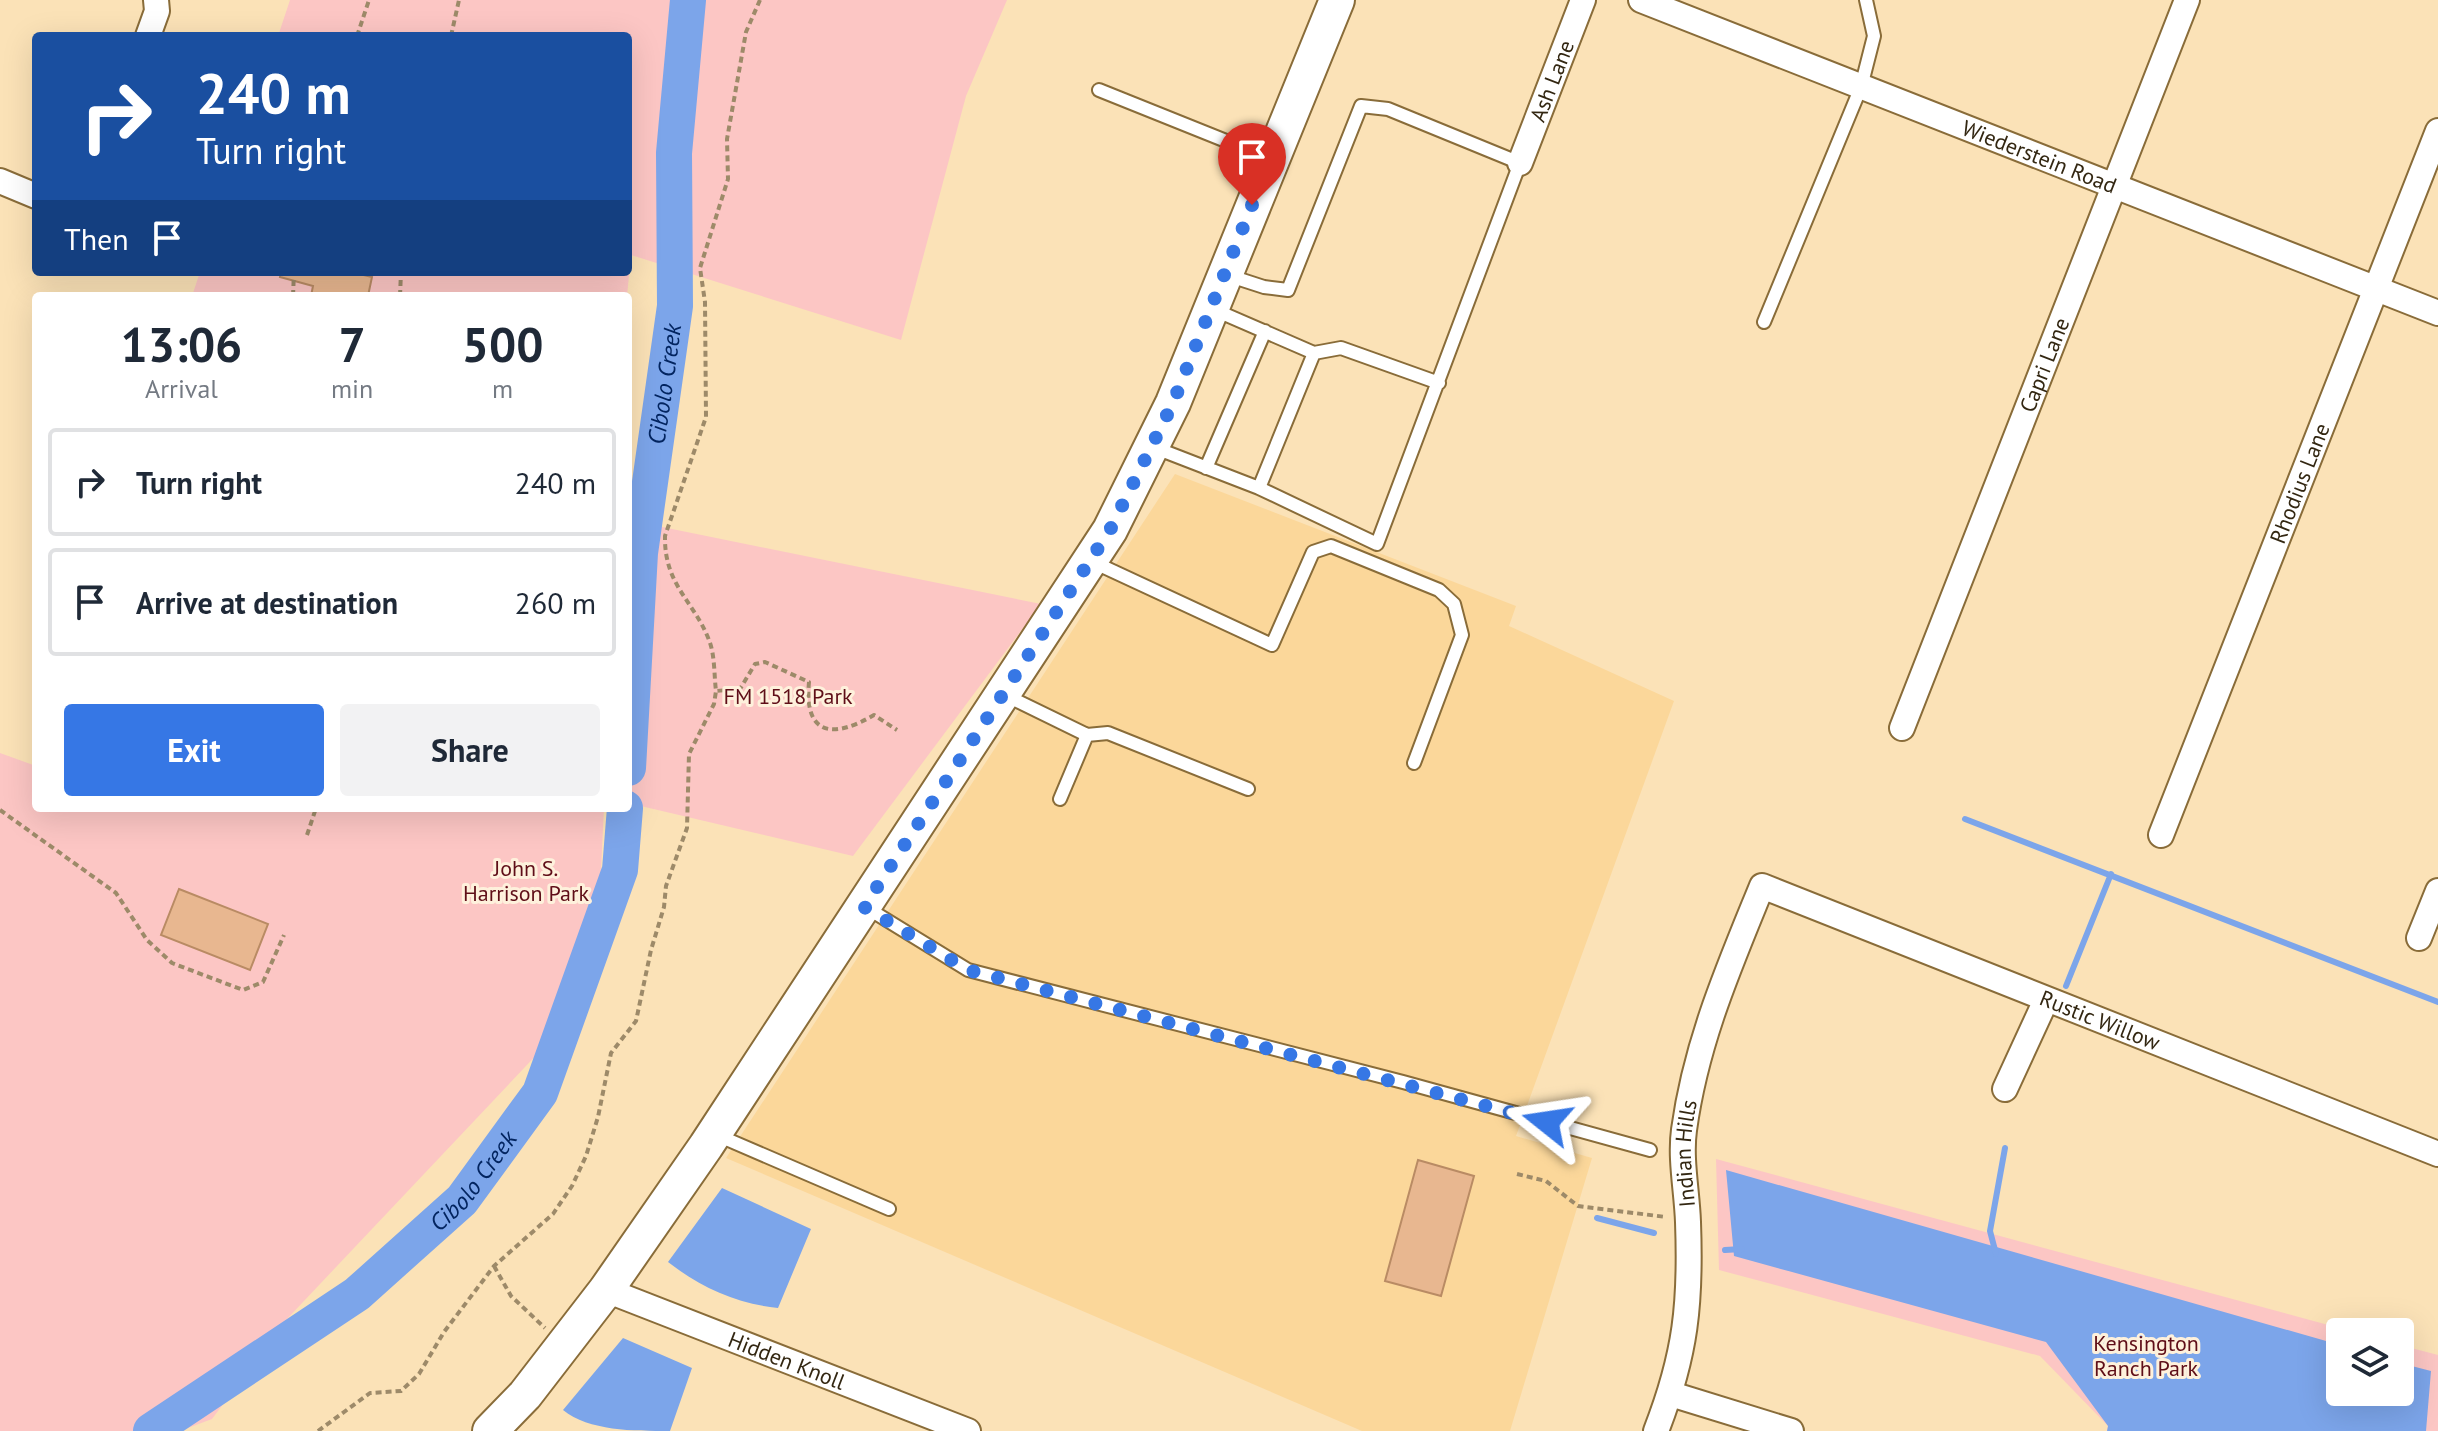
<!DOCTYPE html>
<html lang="en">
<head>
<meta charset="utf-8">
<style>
  :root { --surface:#fff; --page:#f2f2f3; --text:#1f2937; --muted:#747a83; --line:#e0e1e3; --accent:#3677e5 }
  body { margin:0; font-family:"PT Sans",sans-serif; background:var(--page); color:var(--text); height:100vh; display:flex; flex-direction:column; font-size:30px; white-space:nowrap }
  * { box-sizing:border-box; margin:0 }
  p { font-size:26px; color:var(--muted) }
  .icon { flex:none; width:44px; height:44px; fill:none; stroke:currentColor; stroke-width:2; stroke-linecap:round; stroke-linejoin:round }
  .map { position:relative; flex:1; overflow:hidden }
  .details { position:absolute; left:32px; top:292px; width:600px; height:520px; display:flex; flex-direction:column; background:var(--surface); border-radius:8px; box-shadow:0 8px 32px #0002 }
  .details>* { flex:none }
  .top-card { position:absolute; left:32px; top:32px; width:600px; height:244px; border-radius:8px; box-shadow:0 8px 32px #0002; background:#1a4fa0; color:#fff; overflow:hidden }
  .fabs { position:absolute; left:2326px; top:1318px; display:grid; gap:16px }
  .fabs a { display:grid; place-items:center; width:88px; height:88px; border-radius:8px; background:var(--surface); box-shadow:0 8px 32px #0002; font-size:40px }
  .pin { position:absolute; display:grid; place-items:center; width:68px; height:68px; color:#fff; margin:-82px -34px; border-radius:50% 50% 50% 0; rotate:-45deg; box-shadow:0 0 8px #0007 }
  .pin .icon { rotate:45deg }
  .me { position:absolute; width:88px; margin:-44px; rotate:285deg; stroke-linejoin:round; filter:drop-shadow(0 0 6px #0008) }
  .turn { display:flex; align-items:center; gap:28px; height:168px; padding:0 32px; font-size:36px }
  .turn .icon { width:104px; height:104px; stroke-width:2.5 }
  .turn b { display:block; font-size:56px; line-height:68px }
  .then { display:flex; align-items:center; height:76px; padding:0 32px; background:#0003; gap:16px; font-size:30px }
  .eta { display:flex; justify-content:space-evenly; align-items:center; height:136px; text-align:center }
  .eta b { font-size:48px; font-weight:700; line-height:56px }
  .action { display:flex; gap:16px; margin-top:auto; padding:16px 32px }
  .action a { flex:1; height:92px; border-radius:8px; background:var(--accent); color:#fff; font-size:32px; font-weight:700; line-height:92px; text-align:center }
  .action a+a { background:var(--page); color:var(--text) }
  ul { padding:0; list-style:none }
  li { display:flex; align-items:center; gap:24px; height:108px; margin:0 16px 12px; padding:0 16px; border:4px solid var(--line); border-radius:8px }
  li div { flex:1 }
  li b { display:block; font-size:30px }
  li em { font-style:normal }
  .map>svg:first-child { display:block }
  .built { fill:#fbd79a }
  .green { fill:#fcc6c4 }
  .water { fill:#7ca5ea }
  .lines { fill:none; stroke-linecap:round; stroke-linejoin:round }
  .stream { stroke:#7ca5ea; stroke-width:6 }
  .river { stroke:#7ca5ea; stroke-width:36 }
  .building { fill:#e8b790; stroke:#b98b64; stroke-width:2 }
  .service-casing { stroke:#896c39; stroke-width:16 }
  .minor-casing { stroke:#896c39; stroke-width:28 }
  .secondary-casing { stroke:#896c39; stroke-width:38 }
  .path { stroke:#9d8a69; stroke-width:4; stroke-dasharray:6 4; stroke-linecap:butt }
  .service { stroke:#fff; stroke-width:12 }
  .minor { stroke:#fff; stroke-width:24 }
  .secondary { stroke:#fff; stroke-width:34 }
  .route { stroke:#3677e5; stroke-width:14; stroke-dasharray:0 25.2 }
  .labels { text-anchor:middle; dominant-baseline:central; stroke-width:6; stroke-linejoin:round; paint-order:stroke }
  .street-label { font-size:22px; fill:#332712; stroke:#fef1dc }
  .park-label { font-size:22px; fill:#5f0e18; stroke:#fef1dc }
  .water-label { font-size:24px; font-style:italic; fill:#032560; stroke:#fef1dc }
</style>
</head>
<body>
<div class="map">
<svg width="2438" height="1431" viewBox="0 0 2438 1431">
  <rect width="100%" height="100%" fill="#fbe2b7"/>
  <!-- built -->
  <path class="built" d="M1175 474 1516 606 1509 626 1674 701 1516 1136 1592 1158 1510 1431H1362L726 1158Z"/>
  <!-- green -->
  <path class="green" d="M290 0H1007L966 96 901 340 631 255 627 296H192L200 272H628V36H278Z
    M628 520 1041 604 853 856 628 803Z
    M0 753 36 766V808H604L595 993 286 1320 212 1419 180 1431H0Z
    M1716 1159 2354 1332H2340V1392H2400V1345L2438 1355V1431H2107L2108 1426 2040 1356 1719 1270Z"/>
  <!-- water -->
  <path class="water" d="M1726 1170 2340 1345V1392H2400V1363L2431 1371 2426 1431H2107L2108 1426 2046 1342 1734 1256Z
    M722 1188 811 1229 778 1308C737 1304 700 1287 668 1262Z
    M623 1338 692 1368 670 1431C633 1431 589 1431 563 1410Z"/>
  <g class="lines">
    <!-- stream -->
    <path class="stream" d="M1965 819 2438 1002
      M2066 986 2111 874
      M1597 1218 1654 1233
      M1725 1250 1742 1249
      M1996 1254 1990 1231 2005 1148"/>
    <!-- river -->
    <g class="river">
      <path id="s1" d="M628 768 640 553 675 306 674 153 688 0"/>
      <path id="s2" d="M151 1431 357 1294 462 1200 540 1093 620 870 625 808"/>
    </g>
  </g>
  <!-- building -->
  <path class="building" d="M281 272H351L372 277 368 296H311L313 286 280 277Z
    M179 889 268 924 250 970 161 935Z
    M1418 1160 1474 1176 1441 1296 1385 1281Z"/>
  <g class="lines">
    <defs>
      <path id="service" d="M1099 90 1271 159
        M1227 275 1264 287 1288 290 1361 106 1388 109 1520 163 1377 544 1259 488
        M1764 322 1861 87 1874 36 1866 0
        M1314 353 1341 348 1439 383
        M1153 447 1259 488 1314 353 1215 310
        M1206 468 1265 331
        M1091 561 1272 645 1313 552 1331 546 1439 590 1454 604 1462 635 1414 763
        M1005 695 1087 735 1108 733 1248 789
        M1060 799 1087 735
        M867 908 968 970 1403 1082 1650 1150
        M717 1135 889 1209"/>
      <g id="minor">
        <path id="s3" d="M1641 0 2438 313"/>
        <path d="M148 36 157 11 156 0"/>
        <path id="s4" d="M1520 163 1583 0"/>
        <path d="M0 181 36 196"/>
        <path id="s5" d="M1902 728 2187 0"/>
        <path id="s6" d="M2161 835 2438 131"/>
        <path d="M2419 938 2438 891"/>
        <path d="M2005 1089 2046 1000"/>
        <path id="s7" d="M606 1290 968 1431"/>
        <path d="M1671 1394 1791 1431"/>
        <path id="s8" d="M1656 1431C1686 1354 1691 1303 1688 1222 1687 1192 1680 1159 1684 1130 1696 1042 1729 967 1762 886L2438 1154"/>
      </g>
      <path id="secondary" d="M490 1431 525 1395 606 1290 706 1146 1110 530 1173 403 1337 0"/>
    </defs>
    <!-- service casing -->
    <use href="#service" class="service-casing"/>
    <!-- minor casing -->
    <use href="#minor" class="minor-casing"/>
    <!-- secondary casing -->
    <use href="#secondary" class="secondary-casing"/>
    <!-- path -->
    <path class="path" d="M760 0 746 32 727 139 728 179 700 268 705 302 706 417 665 536C664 585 694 601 709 640 715 655 714 675 716 691L740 689 755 664 765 662 809 682C804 736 833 739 874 715L897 730
      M357 36 369 0
      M451 36 459 0
      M293 296 294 272
      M400 296 401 272
      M0 810 116 893 147 940 172 963 243 990 263 982 284 935
      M307 835 316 808
      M1517 1174 1546 1181 1578 1206 1666 1217
      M494 1266 511 1296 545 1328
      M318 1431 370 1393 401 1391 419 1374 444 1332 494 1266 553 1214 572 1186 586 1156 598 1117 611 1053 636 1021 651 950 664 907 666 886 687 828 689 754 714 704 716 691"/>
    <!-- service -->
    <use href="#service" class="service"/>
    <!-- minor -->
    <use href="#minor" class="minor"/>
    <!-- secondary -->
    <use href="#secondary" class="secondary"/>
  </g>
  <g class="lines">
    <!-- route -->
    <path class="route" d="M1252 205 1173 403 1110 530 864 907 968 970 1547 1122"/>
  </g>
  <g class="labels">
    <!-- street labels -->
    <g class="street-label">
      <text stroke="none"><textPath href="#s4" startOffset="88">Ash Lane</textPath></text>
      <text stroke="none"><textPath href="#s3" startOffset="428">Wiederstein Road</textPath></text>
      <text stroke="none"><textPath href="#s5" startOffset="390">Capri Lane</textPath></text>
      <text stroke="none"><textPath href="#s6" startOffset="378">Rhodius Lane</textPath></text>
      <text stroke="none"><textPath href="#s8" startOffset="926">Rustic Willow</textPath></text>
      <text stroke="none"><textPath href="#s8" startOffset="282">Indian Hills</textPath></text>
      <text stroke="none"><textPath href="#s7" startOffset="194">Hidden Knoll</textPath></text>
    </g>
    <!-- park labels -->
    <g class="park-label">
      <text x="788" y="696">FM 1518 Park</text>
      <text x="526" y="868">John S.<tspan x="526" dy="25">Harrison Park</tspan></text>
      <text x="2146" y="1343">Kensington<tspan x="2146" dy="25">Ranch Park</tspan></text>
    </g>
    <!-- water labels -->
    <g class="water-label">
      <text stroke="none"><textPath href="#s1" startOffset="386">Cibolo Creek</textPath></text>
      <text stroke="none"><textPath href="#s2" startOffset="410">Cibolo Creek</textPath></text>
    </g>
  </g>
</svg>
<div class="fabs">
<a><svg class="icon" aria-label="layers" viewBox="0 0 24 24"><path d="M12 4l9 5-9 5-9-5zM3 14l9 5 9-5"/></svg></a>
</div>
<div class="pin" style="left:1252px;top:205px;background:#d93025"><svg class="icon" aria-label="arrive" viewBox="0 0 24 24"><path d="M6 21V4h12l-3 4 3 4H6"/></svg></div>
<svg class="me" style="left:1547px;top:1122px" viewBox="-20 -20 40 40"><path d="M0-17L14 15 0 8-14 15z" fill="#3677e5" stroke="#fff" stroke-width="4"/></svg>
<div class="top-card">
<div class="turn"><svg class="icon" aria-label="right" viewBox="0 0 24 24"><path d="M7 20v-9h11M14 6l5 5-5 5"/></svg><div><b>240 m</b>Turn right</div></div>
<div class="then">Then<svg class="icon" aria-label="arrive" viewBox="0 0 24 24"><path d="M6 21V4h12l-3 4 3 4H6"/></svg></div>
</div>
<section class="details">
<div class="eta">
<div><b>13:06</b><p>Arrival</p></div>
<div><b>7</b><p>min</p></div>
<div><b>500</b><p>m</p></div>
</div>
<ul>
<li><svg class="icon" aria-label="right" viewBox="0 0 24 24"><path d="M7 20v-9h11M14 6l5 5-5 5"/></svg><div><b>Turn right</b></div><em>240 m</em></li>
<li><svg class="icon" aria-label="arrive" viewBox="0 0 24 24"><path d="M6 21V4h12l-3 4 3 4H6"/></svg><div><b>Arrive at destination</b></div><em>260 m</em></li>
</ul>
<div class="action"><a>Exit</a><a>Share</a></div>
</section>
</div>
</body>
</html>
